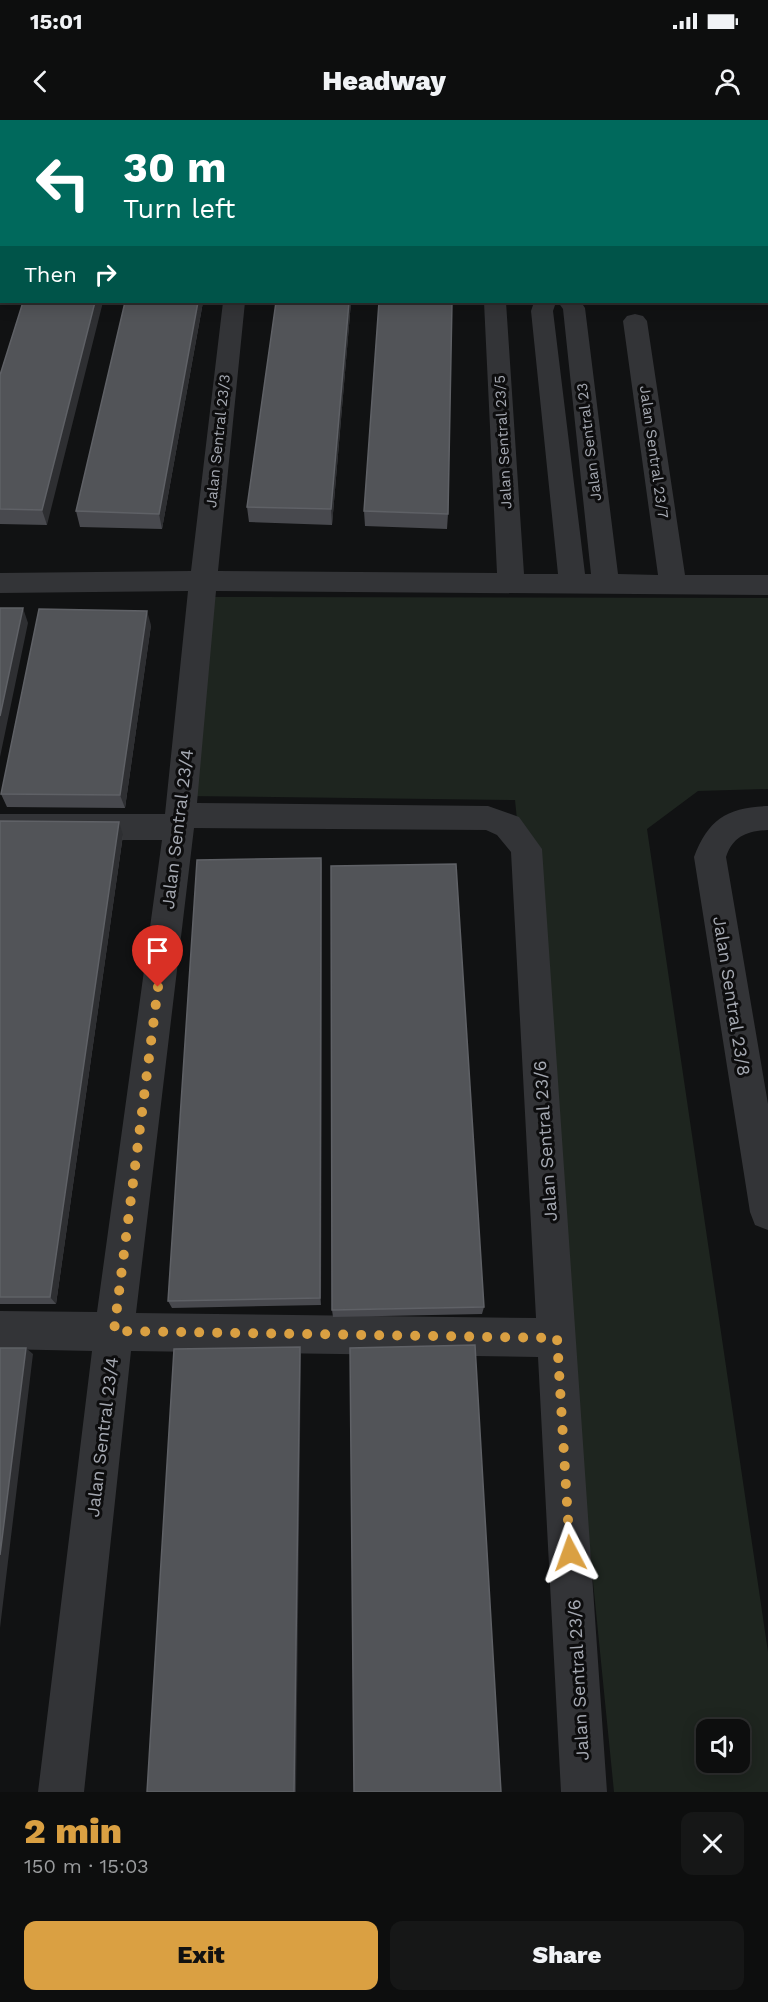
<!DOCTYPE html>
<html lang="en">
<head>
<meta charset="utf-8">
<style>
  :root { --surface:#0d0e0e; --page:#161717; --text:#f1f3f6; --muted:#9a9c9e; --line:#2d2e2e; --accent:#daa042 }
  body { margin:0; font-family:"Work Sans",sans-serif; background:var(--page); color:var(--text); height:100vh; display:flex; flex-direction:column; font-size:22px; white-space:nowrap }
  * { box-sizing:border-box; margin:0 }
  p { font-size:20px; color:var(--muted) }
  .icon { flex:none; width:33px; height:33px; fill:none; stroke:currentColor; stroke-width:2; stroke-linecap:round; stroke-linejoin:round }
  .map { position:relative; height:1672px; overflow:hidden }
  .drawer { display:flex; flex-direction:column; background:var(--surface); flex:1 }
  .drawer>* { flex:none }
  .top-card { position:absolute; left:0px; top:0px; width:768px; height:183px; box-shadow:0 3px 15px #0003,0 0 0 2px var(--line); background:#00695c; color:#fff; overflow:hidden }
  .buttons { position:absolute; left:696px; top:1599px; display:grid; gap:12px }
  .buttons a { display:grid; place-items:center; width:54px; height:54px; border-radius:12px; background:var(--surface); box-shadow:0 3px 15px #0003,0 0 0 2px var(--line); font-size:30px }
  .pin { position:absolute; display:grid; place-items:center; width:51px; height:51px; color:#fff; margin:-62px -26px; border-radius:50% 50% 50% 0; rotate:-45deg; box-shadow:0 0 6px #0007 }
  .pin .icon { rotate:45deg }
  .me { position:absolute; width:66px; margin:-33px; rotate:356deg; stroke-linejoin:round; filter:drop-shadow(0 0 4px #0008) }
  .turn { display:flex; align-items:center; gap:21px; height:126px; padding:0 24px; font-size:27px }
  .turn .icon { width:78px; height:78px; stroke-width:2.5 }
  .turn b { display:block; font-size:42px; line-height:51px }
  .then { display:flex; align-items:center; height:57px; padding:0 24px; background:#0003; gap:12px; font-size:22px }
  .round { display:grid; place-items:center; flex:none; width:63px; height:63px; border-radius:12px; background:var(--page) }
  .overview { display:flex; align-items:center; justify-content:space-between; height:102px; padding:0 24px }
  h1 { font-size:36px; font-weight:800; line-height:45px; color:var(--accent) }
  .primary-button { display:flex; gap:12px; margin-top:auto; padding:12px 24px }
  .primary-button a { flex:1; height:69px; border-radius:12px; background:var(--accent); color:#111; font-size:24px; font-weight:800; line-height:69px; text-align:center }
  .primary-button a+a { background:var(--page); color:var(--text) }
  .status { display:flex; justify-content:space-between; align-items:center; height:42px; padding:0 30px; background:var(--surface); direction:ltr }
  .status svg { height:16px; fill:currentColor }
  header { display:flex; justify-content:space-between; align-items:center; height:78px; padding:0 24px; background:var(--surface); font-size:27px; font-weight:800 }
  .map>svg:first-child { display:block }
  .green { fill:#1e251f; fill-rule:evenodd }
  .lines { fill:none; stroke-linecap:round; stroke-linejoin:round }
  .minor { fill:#333437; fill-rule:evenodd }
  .wall { fill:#48494e }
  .shaded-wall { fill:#2e2f32 }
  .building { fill:#525458; stroke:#5f6166; stroke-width:1.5 }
  .route { stroke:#daa042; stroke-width:10; stroke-dasharray:0 18 }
  .labels { text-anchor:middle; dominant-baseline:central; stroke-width:6; stroke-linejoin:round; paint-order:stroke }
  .far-street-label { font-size:15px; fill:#a5a9b2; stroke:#0d0d0e }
  .street-label { font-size:18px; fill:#a5a9b2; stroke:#0d0d0e }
</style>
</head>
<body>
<div class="status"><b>15:01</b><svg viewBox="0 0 49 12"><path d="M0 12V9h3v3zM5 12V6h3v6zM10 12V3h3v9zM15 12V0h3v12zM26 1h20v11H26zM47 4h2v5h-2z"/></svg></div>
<header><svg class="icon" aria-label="back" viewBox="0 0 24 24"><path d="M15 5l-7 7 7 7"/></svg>Headway<svg class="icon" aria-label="person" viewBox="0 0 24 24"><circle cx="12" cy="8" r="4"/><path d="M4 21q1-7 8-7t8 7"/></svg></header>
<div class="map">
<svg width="768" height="1672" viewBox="0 0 768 1672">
  <rect width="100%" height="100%" fill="#111213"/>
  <!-- green -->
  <path class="green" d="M203 477 768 478V669L698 671 647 709 768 1532V1672H614L515 680 185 676ZM706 1610H740V1642H706Z"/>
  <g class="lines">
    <!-- minor -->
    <path class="minor" d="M0 0H19V2H2V6Z
      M136 0H156L157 2H137Z
      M0 65H2V77H0Z
      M0 103H2L0 120Z
      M0 138 2 139V153L0 152Z
      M223 182H245L218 451 497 453 484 182H506L524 454H558L531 191 534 182H556L553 191 585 454H591L563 189 558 182H581L585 188 618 454 658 455 623 201 627 196 635 194 643 196 647 201 685 455H768V475L216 471 197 683 488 686 519 697 542 729 607 1672H561L538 1237 131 1231 84 1672H38L92 1231 0 1229V1191L97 1192 162 720H0V694H165L188 471 0 473V453L191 451ZM194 708 486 710 497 715 511 732 536 1198 136 1193Z
      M768 686V710C747 711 733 716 726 737L768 984V1110L755 1105 750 1092 694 737C708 699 728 687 768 686Z"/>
  </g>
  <!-- wall -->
  <path class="wall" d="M23 182 47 405 0 404V255Z
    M125 182H203L162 409 80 407 76 391Z
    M276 182H351L332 405 249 402 247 387Z
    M364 391 448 394 447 409 365 406Z
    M151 505 125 688 7 687 1 674Z
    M0 701 123 715 56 1184H0Z
    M321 738 322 751 321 1185 172 1188 168 1181Z
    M484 1187 482 1194 333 1197 332 1190Z"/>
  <!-- shaded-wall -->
  <path class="shaded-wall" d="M95 182H103L47 405 42 390Z
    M198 182H203L162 409 159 394Z
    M349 182H351L332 405 331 389Z
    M23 488 28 503 0 637V596Z
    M147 491 151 505 125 688 120 675Z
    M119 702 123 715 56 1184 50 1177Z
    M321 738 322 751 321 1185 320 1178Z
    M300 1227 301 1233 296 1672H294Z
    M26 1228 33 1234 0 1508V1435Z"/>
  <!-- building -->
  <path class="building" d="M23 182H95L42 390 0 389V255Z
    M125 182H198L159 394 76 391Z
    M276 182H349L331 389 247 387Z
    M379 182H452L448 394 364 391Z
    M0 488H23L0 596Z
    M39 489 147 491 120 675 1 674Z
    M0 701 119 702 50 1177H0Z
    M321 738 320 1178 168 1181 197 740Z
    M456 744 484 1187 332 1190 331 746Z
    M475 1225 501 1672H354L350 1228Z
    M300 1227 294 1672H147L174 1229Z
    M0 1228H26L0 1435Z"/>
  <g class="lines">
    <!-- route -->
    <path class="route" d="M158 867 114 1211 557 1218 570 1433"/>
  </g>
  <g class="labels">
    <!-- far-street labels -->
    <g class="far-street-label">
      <text transform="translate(218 321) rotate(-84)">Jalan Sentral 23/3</text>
      <text transform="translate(503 322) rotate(-93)">Jalan Sentral 23/5</text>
      <text transform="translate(589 322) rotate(-97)">Jalan Sentral 23</text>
      <text transform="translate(654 332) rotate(82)">Jalan Sentral 23/7</text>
    </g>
    <!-- street labels -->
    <g class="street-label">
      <text transform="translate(177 709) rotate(-83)">Jalan Sentral 23/4</text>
      <text transform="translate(732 876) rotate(81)">Jalan Sentral 23/8</text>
      <text transform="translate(545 1021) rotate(-94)">Jalan Sentral 23/6</text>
      <text transform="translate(102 1317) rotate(-83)">Jalan Sentral 23/4</text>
      <text transform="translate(578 1560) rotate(-93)">Jalan Sentral 23/6</text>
    </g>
  </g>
</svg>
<div class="buttons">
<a><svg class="icon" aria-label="sound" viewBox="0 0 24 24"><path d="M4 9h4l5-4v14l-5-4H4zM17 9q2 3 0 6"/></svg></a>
</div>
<div class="pin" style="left:158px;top:867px;background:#d93025"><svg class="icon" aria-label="arrive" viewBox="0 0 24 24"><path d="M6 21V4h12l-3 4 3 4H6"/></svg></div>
<svg class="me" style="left:570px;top:1433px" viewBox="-20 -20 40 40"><path d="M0-17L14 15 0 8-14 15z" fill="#daa042" stroke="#fff" stroke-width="4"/></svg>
<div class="top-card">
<div class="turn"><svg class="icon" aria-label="left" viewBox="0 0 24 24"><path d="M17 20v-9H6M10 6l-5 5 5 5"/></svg><div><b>30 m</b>Turn left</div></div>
<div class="then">Then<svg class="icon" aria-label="right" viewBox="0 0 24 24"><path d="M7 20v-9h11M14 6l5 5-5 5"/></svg></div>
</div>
</div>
<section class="drawer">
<div class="overview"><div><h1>2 min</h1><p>150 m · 15:03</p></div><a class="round"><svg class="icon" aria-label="close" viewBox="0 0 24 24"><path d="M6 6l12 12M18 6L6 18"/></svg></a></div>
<div class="primary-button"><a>Exit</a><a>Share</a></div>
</section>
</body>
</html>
